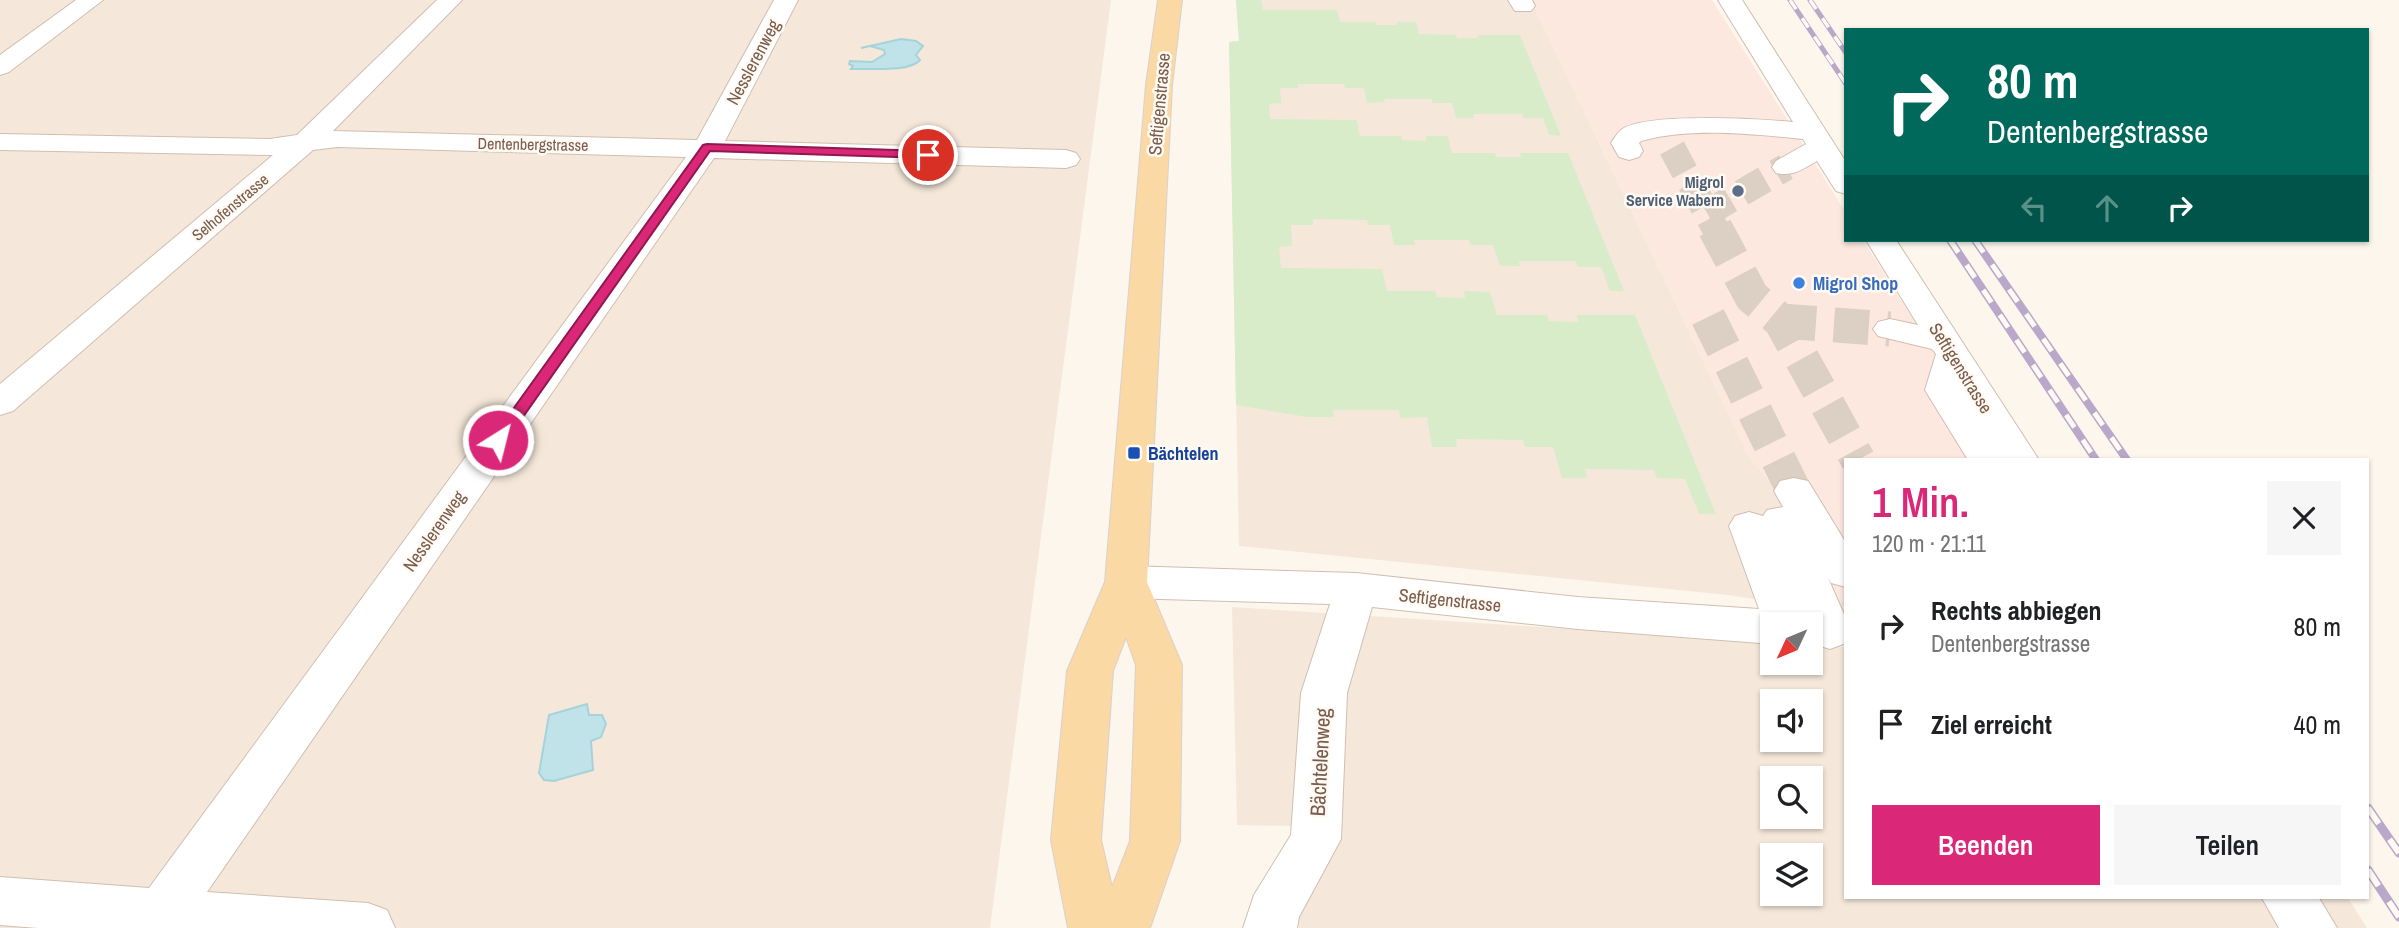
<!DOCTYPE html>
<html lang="de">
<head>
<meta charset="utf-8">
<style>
  :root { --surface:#fff; --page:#f6f6f6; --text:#202124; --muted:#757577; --accent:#db2777 }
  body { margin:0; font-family:"Archivo Narrow",sans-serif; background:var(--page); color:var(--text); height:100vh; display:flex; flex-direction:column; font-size:26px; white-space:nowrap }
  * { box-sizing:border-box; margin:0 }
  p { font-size:23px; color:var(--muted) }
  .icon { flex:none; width:38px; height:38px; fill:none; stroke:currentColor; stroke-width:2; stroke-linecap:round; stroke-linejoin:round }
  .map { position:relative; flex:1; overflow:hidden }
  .drawer { position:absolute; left:1844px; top:458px; width:525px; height:441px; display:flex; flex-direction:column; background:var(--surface); border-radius:0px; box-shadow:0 2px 5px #0004 }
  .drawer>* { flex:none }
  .top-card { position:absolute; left:1844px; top:28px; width:525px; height:214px; border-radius:0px; box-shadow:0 2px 5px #0004; background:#00695c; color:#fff; overflow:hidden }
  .needle { width:46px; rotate:226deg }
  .buttons { position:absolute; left:1760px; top:612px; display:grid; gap:14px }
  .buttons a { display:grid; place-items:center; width:63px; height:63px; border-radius:0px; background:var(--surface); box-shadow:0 2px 5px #0004; font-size:35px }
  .pin { position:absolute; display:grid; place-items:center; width:60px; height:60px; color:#fff; margin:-30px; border:4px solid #fff; border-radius:50%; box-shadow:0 2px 7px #0007 }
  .me { position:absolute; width:77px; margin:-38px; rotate:36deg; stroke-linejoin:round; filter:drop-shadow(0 0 5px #0008) }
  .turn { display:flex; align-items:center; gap:24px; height:147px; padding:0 28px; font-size:32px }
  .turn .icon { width:91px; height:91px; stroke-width:2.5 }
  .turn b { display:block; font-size:49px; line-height:60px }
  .lanes { display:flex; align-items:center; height:66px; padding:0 28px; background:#0003; justify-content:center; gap:35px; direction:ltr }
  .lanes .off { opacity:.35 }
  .round { display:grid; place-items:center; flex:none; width:74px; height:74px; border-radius:0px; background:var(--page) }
  .summary { display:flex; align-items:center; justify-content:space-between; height:119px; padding:0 28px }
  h1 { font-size:42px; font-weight:600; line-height:52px; color:var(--accent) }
  .button { display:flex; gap:14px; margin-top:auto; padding:14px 28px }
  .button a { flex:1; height:80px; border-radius:0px; background:var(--accent); color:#fff; font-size:28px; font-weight:600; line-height:80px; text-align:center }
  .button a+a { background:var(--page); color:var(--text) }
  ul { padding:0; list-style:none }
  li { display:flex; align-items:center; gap:21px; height:98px; padding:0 28px }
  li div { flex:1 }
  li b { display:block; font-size:26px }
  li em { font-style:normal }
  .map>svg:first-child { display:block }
  .residential { fill:#f5e8da; fill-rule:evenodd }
  .commercial { fill:#fde8e0 }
  .green { fill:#d8ecc9 }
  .water { fill:#bfe3e8; stroke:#a5d3da; stroke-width:2 }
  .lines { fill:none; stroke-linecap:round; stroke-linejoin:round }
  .minor-tunnel-far1 { stroke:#dcd0c4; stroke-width:27; stroke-dasharray:27 13; stroke-linecap:butt }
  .minor-tunnel { stroke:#dcd0c4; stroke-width:35; stroke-dasharray:35 18; stroke-linecap:butt }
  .minor-casing { stroke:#d1beb0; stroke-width:2 }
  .major-casing { stroke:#dad1cd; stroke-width:2 }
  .minor { fill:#fff; fill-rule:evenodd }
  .major { fill:#fbd9a5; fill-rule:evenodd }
  .rail-far2-casing { stroke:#b9a8c9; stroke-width:5 }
  .rail-far1-casing { stroke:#b9a8c9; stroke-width:8 }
  .rail-casing { stroke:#b9a8c9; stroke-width:9 }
  .rail-far2 { stroke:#fffaf3; stroke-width:3.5; stroke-dasharray:11; stroke-linecap:butt }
  .rail-far1 { stroke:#fffaf3; stroke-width:5; stroke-dasharray:15; stroke-linecap:butt }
  .rail { stroke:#fffaf3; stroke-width:6; stroke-dasharray:19; stroke-linecap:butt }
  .route { fill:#db2777; stroke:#8e194d; stroke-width:2 }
  .service-dot { fill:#5c6f8a; stroke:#fffaf3; stroke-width:2.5 }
  .shop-dot { fill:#3f7fe0; stroke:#fffaf3; stroke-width:2.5 }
  .transit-dot { fill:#1a4fb4; stroke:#fffaf3; stroke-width:2.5 }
  .labels { text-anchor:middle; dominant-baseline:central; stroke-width:5; stroke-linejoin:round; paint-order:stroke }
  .far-street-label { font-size:16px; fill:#7a5c4d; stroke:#fffaf3 }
  .far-service-label { font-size:16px; font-weight:bold; fill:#4e5e75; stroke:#fffaf3; text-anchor:end }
  .street-label { font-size:18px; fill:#7a5c4d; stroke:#fffaf3 }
  .shop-label { font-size:18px; font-weight:bold; fill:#366cbe; stroke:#fffaf3; text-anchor:start }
  .transit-label { font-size:18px; font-weight:bold; fill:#164399; stroke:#fffaf3; text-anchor:start }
  .near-street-label { font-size:21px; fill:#7a5c4d; stroke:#fffaf3 }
</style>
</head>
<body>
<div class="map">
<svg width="2399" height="928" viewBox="0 0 2399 928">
  <rect width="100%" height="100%" fill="#fdf6ec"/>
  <!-- residential -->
  <path class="residential" d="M0 0H1111L990 928H0Z
    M1236 0H1531L1750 459 1786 500 1831 591 1846 604V613L1728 595 1239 546 1229 42 1239 41Z
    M1232 607 1773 642V663H1811V645L1846 647V898H2348L2367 928H1299L1293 826 1237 825ZM1773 702H1811V740H1773ZM1773 779H1811V817H1773ZM1773 856H1811V894H1773Z"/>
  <!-- commercial -->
  <path class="commercial" d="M1531 0H1712L1846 213V240H1863L2002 460H1846V604L1831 591 1786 500 1750 459Z"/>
  <!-- green -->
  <path class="green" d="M1236 0H1261L1263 10H1337L1340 22H1376V25H1397V22H1416L1419 34 1456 35 1457 38H1478V35H1520L1561 136 1549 135 1543 118H1524L1522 114H1473L1474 118H1456L1452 103H1433L1431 99H1384L1385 102 1367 103 1364 88H1345L1344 84H1298V88H1280L1281 103 1269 104 1270 119 1357 120 1360 136H1401L1402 140 1426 141V136H1448L1452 153H1495L1496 157H1521L1520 153H1568L1624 291H1610L1601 267H1578L1576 261H1519L1520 266H1500L1493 245H1471L1469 240H1414L1415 245H1394L1390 225H1368L1367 220 1313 219V225H1291L1292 246 1279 247 1281 268 1382 269 1387 291H1435L1437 297 1465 298 1464 291 1490 292 1497 315H1547L1549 321 1578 322 1577 315H1635L1716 514H1699L1685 479 1657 478 1654 470 1585 469 1587 478H1562L1553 447H1525L1523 440 1456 439 1457 447H1432L1427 417 1400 418 1399 410H1333L1334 417H1307L1236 405 1229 42 1239 41Z"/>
  <!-- water -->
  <path class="water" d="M901 39 916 41 923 46 916 55 920 60C909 73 868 68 851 69L853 66 849 64 850 61 872 62 885 54 884 50 870 46 861 48Z
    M587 704 589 715H602L606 724 601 737 591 741 593 770 554 781 544 780 539 773 549 715Z"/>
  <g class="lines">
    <!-- minor-tunnel-far1 -->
    <path class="minor-tunnel-far1" d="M1672 148 1716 230
      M1707 213 1786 167"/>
    <!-- minor-tunnel -->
    <path class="minor-tunnel" d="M1715 228 1752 297 1781 321 1858 460
      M1708 317 1794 491
      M1781 321 1890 329"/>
    <defs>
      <path id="minor" d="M76 0H103L9 72 0 75V55Z
        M437 0H462L333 131 697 140 774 0H798L725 141 1066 150 1076 153 1080 159 1076 165 1066 168 714 158 207 892 368 903 387 910 395 928H38L0 925V877L149 888 686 157 337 147 313 150 13 411 0 415V384L273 155 0 150V134L270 139 297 135Z
        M1508 0H1532L1535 6 1531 11H1515Z
        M1718 0H1742L1846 162V194L1836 191 1817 161C1803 169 1792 177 1776 173L1772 167 1776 161 1806 144 1803 139C1752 134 1691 127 1641 141L1639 143 1643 151 1639 157 1629 160 1619 157 1611 143C1614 139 1617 133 1621 130 1644 112 1760 119 1793 122Z
        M1866 240H1896L2039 460H1968L1925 390 1936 354 1932 349 1878 336 1873 329 1878 322 1890 319 1918 325Z
        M1794 478 1808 481 1846 543V587L1831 583 1828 578 1846 619V643L1830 649 1814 644 1811 638V625H1773V644L1578 629 1372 607 1347 693 1341 839 1299 917 1297 928H1243L1254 895 1291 835 1301 693 1330 604 1126 598 1111 593 1105 582 1111 571 1126 566 1356 573 1578 597 1759 609 1729 526 1735 516 1749 512 1763 516 1767 510 1783 507 1774 491 1780 481Z
        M2262 898H2319L2337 928H2279Z"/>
      <path id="major" d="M1158 0H1182L1172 85 1147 582 1182 665 1180 841 1150 928H1068L1051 840 1067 671 1105 582 1146 85ZM1126 637 1136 665 1130 841 1112 887 1101 840 1113 671Z"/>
    </defs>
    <!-- minor casing -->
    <use href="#minor" class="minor-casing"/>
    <!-- major casing -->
    <use href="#major" class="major-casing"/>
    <!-- minor -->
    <use href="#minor" class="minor"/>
    <!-- major -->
    <use href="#major" class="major"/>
    <defs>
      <path id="rail-far2" d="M1790 0 1846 84
        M1810 0 1846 53"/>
      <path id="rail-far1" d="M1950 240 2096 460
        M1975 240 2127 460"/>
      <path id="rail" d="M2368 808 2399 853
        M2368 870 2399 917"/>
    </defs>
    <!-- rail-far2 casing -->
    <use href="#rail-far2" class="rail-far2-casing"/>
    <!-- rail-far1 casing -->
    <use href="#rail-far1" class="rail-far1-casing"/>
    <!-- rail casing -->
    <use href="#rail" class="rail-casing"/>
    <!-- rail-far2 -->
    <use href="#rail-far2" class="rail-far2"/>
    <!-- rail-far1 -->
    <use href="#rail-far1" class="rail-far1"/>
    <!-- rail -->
    <use href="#rail" class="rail"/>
  </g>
  <!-- route -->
  <path class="route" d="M707 144 928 151 934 155 928 158 710 151 504 444H493L490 440 493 437 703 145Z"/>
  <!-- markers -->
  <circle class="service-dot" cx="1738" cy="191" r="7"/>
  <circle class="shop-dot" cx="1799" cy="283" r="7"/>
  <rect class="transit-dot" x="1127" y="446" width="14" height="14" rx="3.5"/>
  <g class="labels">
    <!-- far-street labels -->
    <g class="far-street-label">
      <text transform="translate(533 144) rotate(1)">Dentenbergstrasse</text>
      <text transform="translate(230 207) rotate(-40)">Selhofenstrasse</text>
    </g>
    <!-- far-service labels -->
    <g class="far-service-label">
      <text x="1724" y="182">Migrol<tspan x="1724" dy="18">Service Wabern</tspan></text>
    </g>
    <!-- street labels -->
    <g class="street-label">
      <text transform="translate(753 62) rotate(-62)">Nesslerenweg</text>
      <text transform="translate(1159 104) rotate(-85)">Seftigenstrasse</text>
      <text transform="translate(1961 368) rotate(58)">Seftigenstrasse</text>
      <text transform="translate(434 531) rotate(-55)">Nesslerenweg</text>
      <text transform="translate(1450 600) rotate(6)">Seftigenstrasse</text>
    </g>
    <!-- shop labels -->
    <g class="shop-label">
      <text x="1813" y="283">Migrol Shop</text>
    </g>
    <!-- transit labels -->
    <g class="transit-label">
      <text x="1148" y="453">Bächtelen</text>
    </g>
    <!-- near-street labels -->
    <g class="near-street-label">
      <text transform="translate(1320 762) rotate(-87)">Bächtelenweg</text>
    </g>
  </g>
</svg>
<div class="buttons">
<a><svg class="needle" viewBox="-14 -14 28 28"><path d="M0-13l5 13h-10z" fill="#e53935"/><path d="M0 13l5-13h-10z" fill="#757577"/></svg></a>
<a><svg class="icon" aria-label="sound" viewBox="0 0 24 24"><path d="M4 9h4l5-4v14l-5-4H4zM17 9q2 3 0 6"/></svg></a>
<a><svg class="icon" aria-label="search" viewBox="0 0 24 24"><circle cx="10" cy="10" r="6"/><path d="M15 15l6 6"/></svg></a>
<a><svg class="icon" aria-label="layers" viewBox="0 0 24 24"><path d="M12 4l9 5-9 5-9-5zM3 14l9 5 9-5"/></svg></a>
</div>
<div class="pin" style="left:928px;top:155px;background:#d93025"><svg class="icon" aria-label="arrive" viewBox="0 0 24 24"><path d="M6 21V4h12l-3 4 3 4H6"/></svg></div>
<svg class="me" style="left:498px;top:440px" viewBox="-20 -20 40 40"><circle r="17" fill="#db2777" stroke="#fff" stroke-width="3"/><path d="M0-11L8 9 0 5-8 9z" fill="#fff"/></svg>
<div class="top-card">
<div class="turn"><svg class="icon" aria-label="right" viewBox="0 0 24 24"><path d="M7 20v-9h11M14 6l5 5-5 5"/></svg><div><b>80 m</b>Dentenbergstrasse</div></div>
<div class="lanes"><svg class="icon off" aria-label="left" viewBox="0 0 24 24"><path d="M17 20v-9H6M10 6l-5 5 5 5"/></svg><svg class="icon off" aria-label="ahead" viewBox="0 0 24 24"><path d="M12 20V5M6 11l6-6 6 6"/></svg><svg class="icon" aria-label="right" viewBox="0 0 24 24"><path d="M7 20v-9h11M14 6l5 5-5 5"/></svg></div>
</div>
<section class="drawer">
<div class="summary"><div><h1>1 Min.</h1><p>120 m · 21:11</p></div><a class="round"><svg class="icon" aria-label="close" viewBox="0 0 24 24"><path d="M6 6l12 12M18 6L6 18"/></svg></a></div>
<ul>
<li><svg class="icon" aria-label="right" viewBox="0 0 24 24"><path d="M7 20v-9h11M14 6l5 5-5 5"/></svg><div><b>Rechts abbiegen</b><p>Dentenbergstrasse</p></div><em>80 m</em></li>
<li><svg class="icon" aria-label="arrive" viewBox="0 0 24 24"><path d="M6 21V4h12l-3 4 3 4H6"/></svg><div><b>Ziel erreicht</b></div><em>40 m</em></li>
</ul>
<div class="button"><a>Beenden</a><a>Teilen</a></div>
</section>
</div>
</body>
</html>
